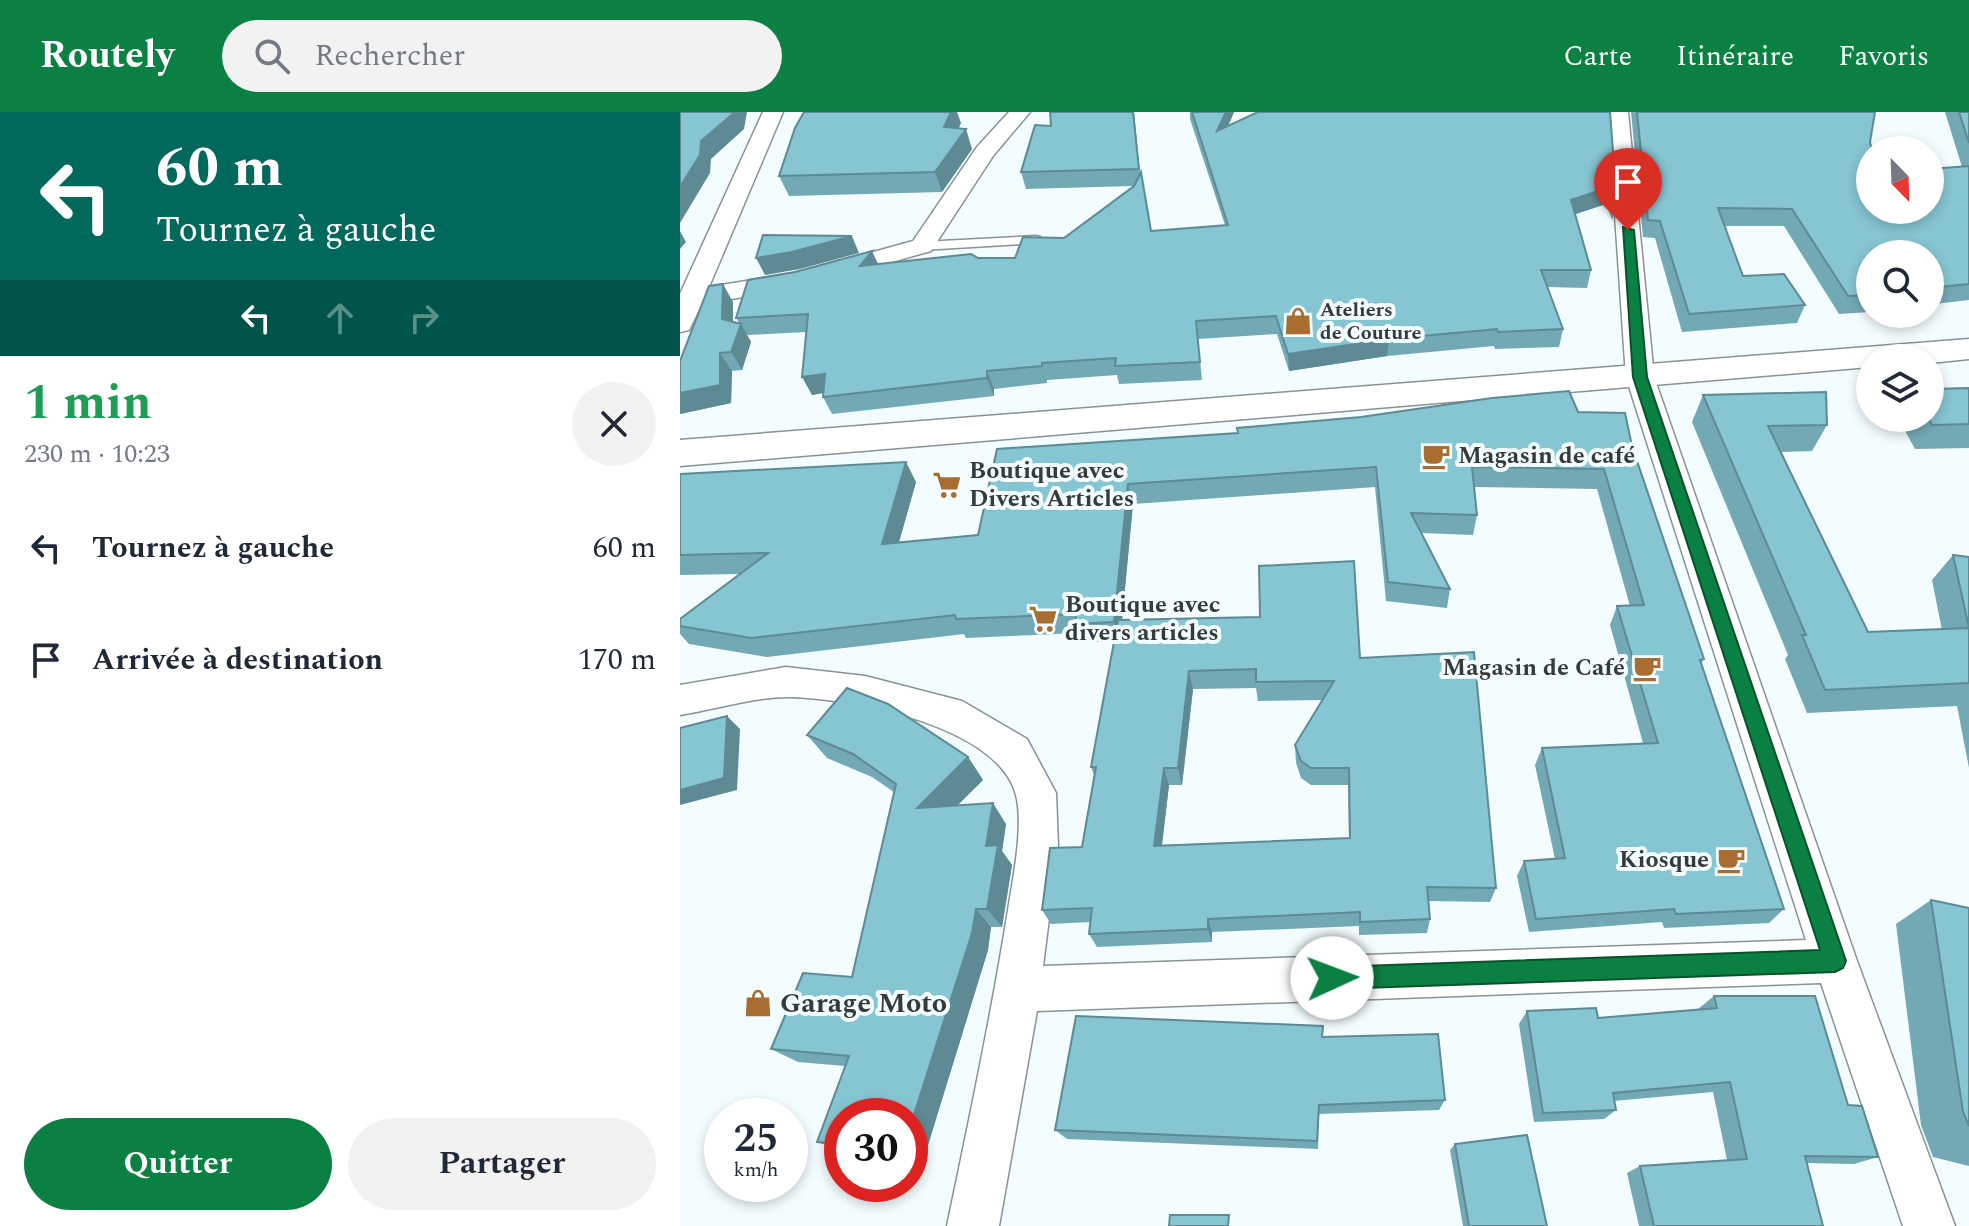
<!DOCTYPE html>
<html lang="fr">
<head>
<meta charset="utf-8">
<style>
  :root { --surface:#fff; --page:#f2f2f3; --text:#1f2937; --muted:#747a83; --accent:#0b8043 }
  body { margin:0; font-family:Spectral,serif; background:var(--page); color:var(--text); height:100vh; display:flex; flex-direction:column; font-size:30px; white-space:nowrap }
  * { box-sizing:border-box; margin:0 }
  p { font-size:26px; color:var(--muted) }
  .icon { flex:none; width:44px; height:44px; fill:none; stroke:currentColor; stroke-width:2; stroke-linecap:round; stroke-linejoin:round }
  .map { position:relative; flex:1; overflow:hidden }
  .details { display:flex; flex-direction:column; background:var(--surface); width:680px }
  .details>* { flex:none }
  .hud { background:#00695c; color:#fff; overflow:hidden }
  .needle { width:52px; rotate:157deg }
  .fabs { position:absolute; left:1176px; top:24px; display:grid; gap:16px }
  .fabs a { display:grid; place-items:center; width:88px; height:88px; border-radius:50%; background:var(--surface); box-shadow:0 4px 12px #0003; font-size:40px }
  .speed { position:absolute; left:24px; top:986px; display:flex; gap:16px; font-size:40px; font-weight:700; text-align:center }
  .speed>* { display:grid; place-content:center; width:104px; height:104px; border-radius:50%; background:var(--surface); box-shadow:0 4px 12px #0003; line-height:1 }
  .speed small { font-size:20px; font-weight:400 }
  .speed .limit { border:12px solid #d22; background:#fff; color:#111 }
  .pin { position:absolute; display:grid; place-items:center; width:68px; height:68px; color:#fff; margin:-82px -34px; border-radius:50% 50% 50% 0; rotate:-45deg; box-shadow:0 0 8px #0007 }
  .pin .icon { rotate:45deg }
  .me { position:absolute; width:88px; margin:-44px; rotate:88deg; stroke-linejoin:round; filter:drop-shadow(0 0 6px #0008) }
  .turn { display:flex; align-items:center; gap:28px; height:168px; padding:0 24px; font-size:36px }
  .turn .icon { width:104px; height:104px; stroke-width:2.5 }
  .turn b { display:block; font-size:56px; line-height:68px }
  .lanes { display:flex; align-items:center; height:76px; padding:0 24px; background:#0003; justify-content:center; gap:40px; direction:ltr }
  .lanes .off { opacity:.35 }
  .round { display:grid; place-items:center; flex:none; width:84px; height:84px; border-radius:42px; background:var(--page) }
  .overview { display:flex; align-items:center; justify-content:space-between; height:136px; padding:0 24px }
  h1 { font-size:48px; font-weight:700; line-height:60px; color:#1e9e55 }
  .cta { display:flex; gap:16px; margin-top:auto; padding:16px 24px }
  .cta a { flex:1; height:92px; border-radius:48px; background:var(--accent); color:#fff; font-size:32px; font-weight:700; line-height:92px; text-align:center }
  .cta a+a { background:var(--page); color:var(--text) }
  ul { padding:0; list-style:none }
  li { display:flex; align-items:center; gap:24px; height:112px; padding:0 24px }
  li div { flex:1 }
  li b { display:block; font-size:30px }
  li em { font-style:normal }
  header { display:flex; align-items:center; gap:48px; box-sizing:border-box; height:112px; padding:0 40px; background:var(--accent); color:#fff }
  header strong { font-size:38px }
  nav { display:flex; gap:44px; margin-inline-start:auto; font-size:28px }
  .search { width:560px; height:72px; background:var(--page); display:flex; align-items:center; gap:20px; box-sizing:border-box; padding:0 28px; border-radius:44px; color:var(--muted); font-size:30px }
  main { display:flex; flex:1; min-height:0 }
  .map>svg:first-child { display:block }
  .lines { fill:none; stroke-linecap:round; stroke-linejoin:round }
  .service-casing { stroke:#889395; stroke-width:3 }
  .minor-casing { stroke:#889395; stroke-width:3 }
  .tertiary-casing { stroke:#889395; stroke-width:3 }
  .service { fill:#fff; fill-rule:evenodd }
  .minor { fill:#fff; fill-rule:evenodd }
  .tertiary { fill:#fff; fill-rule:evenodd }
  .wall { fill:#73a9b5; fill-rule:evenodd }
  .shaded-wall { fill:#5e8a93 }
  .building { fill:#86c5d2; stroke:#5e8a93; stroke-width:2; fill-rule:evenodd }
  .route { fill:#0b8043; stroke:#07532c; stroke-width:2 }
  .labels { text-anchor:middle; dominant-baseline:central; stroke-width:8; stroke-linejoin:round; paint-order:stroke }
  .far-poi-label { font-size:20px; font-weight:bold; fill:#363a3b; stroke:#f3fcfe; text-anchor:start }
  .poi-label { font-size:24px; font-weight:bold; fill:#363a3b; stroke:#f3fcfe; text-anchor:start }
  .near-poi-label { font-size:28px; font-weight:bold; fill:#363a3b; stroke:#f3fcfe; text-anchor:start }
</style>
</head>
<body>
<header>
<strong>Routely</strong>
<div class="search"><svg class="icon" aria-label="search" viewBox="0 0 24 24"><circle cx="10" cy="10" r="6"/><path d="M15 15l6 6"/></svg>Rechercher</div>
<nav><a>Carte</a><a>Itinéraire</a><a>Favoris</a></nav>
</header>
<main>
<section class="details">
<div class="hud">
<div class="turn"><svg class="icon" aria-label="left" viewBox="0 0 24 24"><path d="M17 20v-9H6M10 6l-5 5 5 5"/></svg><div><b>60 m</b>Tournez à gauche</div></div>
<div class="lanes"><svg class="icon" aria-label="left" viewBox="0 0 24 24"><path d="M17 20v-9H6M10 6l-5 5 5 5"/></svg><svg class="icon off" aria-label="ahead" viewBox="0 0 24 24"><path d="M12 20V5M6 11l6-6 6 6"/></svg><svg class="icon off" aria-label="right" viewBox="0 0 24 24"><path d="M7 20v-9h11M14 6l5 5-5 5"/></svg></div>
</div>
<div class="overview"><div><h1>1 min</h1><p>230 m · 10:23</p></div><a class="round"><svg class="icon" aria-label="close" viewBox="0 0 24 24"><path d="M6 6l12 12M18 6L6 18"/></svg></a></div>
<ul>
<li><svg class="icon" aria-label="left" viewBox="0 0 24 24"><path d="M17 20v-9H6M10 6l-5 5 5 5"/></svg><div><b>Tournez à gauche</b></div><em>60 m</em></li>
<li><svg class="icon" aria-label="arrive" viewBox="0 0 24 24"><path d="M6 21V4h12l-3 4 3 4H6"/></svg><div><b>Arrivée à destination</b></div><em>170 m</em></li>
</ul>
<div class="cta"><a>Quitter</a><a>Partager</a></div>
</section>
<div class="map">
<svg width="1289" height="1114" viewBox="0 0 1289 1114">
  <rect width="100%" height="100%" fill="#f3fcfe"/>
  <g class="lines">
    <defs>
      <path id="service" d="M356 124 360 125V131L242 138 236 134 242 130Z"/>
      <path id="minor" d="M83 0H103L29 175 121 160 233 129 297 35 329 0H350L313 44 251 139 123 175 22 192 9 218 0 220V182Z
        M928 0H948L974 265 1177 849 1275 1114H1223L1141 871 357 899 319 1114H267C289 1009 311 904 328 798 333 766 344 714 336 683 318 613 170 586 108 585 75 585 33 598 0 603V573L106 555 185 564 282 589 347 627 376 681 378 735 363 854 1126 828 946 265Z"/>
      <path id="tertiary" d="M1289 227V247L1250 251V246H1190V255L0 354V328Z"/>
    </defs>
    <!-- service casing -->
    <use href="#service" class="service-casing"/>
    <!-- minor casing -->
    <use href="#minor" class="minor-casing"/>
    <!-- tertiary casing -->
    <use href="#tertiary" class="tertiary-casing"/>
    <!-- service -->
    <use href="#service" class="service"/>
    <!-- minor -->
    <use href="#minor" class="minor"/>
    <!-- tertiary -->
    <use href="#tertiary" class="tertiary"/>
  </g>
  <!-- wall -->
  <path class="wall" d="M454 0 460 62 471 119 545 113 510 7V0H554L548 14 661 0H930L937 91 932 108 926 92 895 102 911 158 907 176 867 175 883 217 879 235 815 237 814 234 707 244 609 259 597 222 518 227 522 268 439 272 437 263 367 268V271L314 277V284L152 302 143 285V281L132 283 126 220 67 223 71 230 62 258 52 259 51 291 0 302V249L53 190V210L60 212 56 206 198 152 298 146H335L384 126 453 74 346 77 341 60 371 14Z
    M951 0H1195L1190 30V98L1282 55 1265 0H1289V188L1255 192 1252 197H1250V142H1190V200L1159 202 1104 114H1044L1063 164 1125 193 1117 211 1002 220 975 126 963 125Z
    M281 11 278 16 292 37 262 80 109 84 99 64Z
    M1289 276V336L1235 337 1218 306H1250Z
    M1023 283 1147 313 1132 339 1101 340 1188 520 1262 518 1252 468 1273 443 1289 445V656L1277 594 1127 601 1105 547 1108 543 1012 310Z
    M898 300 952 334 1024 547 1021 552 1104 797 1089 811 984 816 982 810 849 820 837 764 844 749 875 747 855 653 862 636 963 631 930 513 937 494H950L917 377 794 375 797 403 793 423 742 421 770 477 767 496 706 489 695 375 453 392 442 508 680 546 816 776 810 790 749 789 750 807 747 821 679 823V814L532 820V830L417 835 409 822 411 810 371 812 362 798 402 735 414 663 411 655 434 529 401 531 398 521 286 526 284 522 87 545 9 532 0 522V507L60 462 0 463V362L236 370 219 430 298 423 317 337ZM576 576 578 589 643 588 615 633 616 651 621 666 631 673H668L669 726 482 733 489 673H502L513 577Z
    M127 623 288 645 303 668 277 693 326 712 322 739 332 753 322 815H311L308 838 244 1046 230 1045V1004H162V1038L137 1030 165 954 118 950 91 937 172 865 214 680 192 665 147 646Z
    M1251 788 1289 796V1054L1253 1045 1241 1013 1216 812Z
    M1034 884 1168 993 1198 1045 1174 1052 1127 1051 1143 1114H959L947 1061 960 1054 1047 1048 1033 980 934 989 936 998 924 1007 854 1010 839 912 847 899 918 906 1018 897Z
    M643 925 765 988 759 998 639 1002 638 1037 387 1027 375 1018Z
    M775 1032 867 1114H783L770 1038Z"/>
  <!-- shaded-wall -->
  <path class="shaded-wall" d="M55 0H67L64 17 31 47 30 61 0 111V75L21 29Z
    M271 0H277L281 11 271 35 264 15Z
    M453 0H454L461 74 459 57Z
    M546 0H554L539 36 537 19Z
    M286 17 292 37 262 80 255 60Z
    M930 75 926 92 887 105 891 88Z
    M0 119 6 130 0 137Z
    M172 124 179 141 120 157 85 163 76 146Z
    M192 139 200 156 180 154Z
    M43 172 53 190V226L42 207Z
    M61 212 71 230 62 258 51 240Z
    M709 227 707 244 609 259 608 242Z
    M40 241 52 259 51 291 0 302V281Z
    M307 259 314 277V284L307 266Z
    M145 262 154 279 132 283 122 265Z
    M226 350 236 370 213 451 202 432Z
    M448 372 453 392 440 529 434 510Z
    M509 559 513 577 502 673 498 656Z
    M47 604 60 617 57 678 0 693V678Z
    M288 645 303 668 254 717 237 696Z
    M484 656 489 673 480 749 474 734Z
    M313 691 326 712 322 739 332 753 322 815 307 797 306 734Z
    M296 797 311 815 308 838 244 1046 230 1041V1015Z
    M528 807 532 820V830L528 817Z"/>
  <!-- building -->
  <path class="building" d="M0 0H55L21 29 20 43 0 75Z
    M124 0H271L264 15 286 17 255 60 99 64 115 16Z
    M370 0H453L459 57 341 60 355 13 371 14Z
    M512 0H546L537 19 578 0H930L937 91 930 75 891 88 911 158H861L883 217 818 220 817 217 709 227 608 242 596 204 516 209 520 250 435 254 436 246 362 251V254L307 259V266L143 285 145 262 122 265 128 202 56 206 68 168 115 160 192 139 180 154 291 142 298 146H335L343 125 384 126 454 74 461 60 471 119 548 113Z
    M957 0H1195L1190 30 1192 38H1190V98H1250V57L1289 54V172L1259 175 1263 179 1250 180V142H1190V183L1168 184 1112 97 1038 96 1063 164 1104 162 1125 193 1009 202 980 109 968 108Z
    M1279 0H1289V31Z
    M83 123 172 124 112 140 76 146Z
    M43 172 42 207 61 212 51 240 40 241V273L0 281V249L29 174Z
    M1289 276V312L1252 313 1248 306H1250V277Z
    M889 279 898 300 945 301 952 334 1024 547 1020 548 1104 797 996 802 994 797 856 807 844 749 885 746 862 636 978 631 937 494 964 493 924 357 792 355 797 403 731 401 770 477 708 470 696 355 448 372 434 510 395 512 396 502 276 507 275 503 71 526 0 514V507L88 441 0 443V362L226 350 202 432 298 423 317 337 558 321 557 316 681 305 812 286Z
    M1146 280 1147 313 1088 314 1188 520 1289 516 1273 443 1289 445V571L1145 578 1122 523H1126L1023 283Z
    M674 449 680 546 794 540 816 776 747 775 750 807 680 810V800L528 807V817L409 822 412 796 362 798 370 736 402 735 416 655H411L438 508 580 505 579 454ZM576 557V570L654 569 615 633 621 649 631 656H669L670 726 474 734 484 656H498L509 559Z
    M167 576 208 592 288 645 237 696 313 691 306 734 318 733 307 797H296L292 821 230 1015V1004H162V1032L137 1030 169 944 91 937 123 861 172 865 216 672 173 642 127 623Z
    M47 604 44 666 0 678V616Z
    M1251 788 1289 796V1014L1283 1000Z
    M1034 884H1135L1168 993 1182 994 1198 1045 1125 1044 1143 1114H974L960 1054 1067 1047 1050 970 933 981 936 998 863 1001 847 899 916 896 918 906 1037 896Z
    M396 904 643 914 642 925 758 922 765 988 639 993 637 1029 375 1018Z
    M847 1023 867 1114H789L775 1032Z
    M490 1103H549L548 1114H489Z"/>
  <!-- route -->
  <path class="route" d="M943 115 954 118 967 265 1166 849 1163 856 1155 860 652 877 644 874 641 866 644 858 652 855 1140 838 953 265Z"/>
  <!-- icons -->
  <defs>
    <symbol id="shop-bare" viewBox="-9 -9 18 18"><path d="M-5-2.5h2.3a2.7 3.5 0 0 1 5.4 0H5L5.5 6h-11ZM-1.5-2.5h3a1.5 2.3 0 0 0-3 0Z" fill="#a96d30" stroke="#f3fcfe" stroke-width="2.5" paint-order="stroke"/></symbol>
    <symbol id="cafe-bare" viewBox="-9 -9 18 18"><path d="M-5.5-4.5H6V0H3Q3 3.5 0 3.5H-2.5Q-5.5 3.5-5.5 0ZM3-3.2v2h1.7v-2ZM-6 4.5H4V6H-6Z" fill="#a96d30" stroke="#f3fcfe" stroke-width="2.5" paint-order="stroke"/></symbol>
    <symbol id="supermarket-bare" viewBox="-9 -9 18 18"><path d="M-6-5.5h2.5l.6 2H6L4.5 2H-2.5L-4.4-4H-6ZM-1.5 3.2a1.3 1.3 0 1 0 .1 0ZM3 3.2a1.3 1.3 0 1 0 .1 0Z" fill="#a96d30" stroke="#f3fcfe" stroke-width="2.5" paint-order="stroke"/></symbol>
  </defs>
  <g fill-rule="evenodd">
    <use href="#shop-bare" x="598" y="189" width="40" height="40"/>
    <use href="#cafe-bare" x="736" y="324" width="40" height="40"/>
    <use href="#supermarket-bare" x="247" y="353" width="40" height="40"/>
    <use href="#supermarket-bare" x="343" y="487" width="40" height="40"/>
    <use href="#cafe-bare" x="947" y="536" width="40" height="40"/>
    <use href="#cafe-bare" x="1031" y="728" width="40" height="40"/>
    <use href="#shop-bare" x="58" y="871" width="40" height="40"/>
  </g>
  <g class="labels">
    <!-- far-poi labels -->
    <g class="far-poi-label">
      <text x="640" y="198">Ateliers<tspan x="640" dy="23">de Couture</tspan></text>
    </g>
    <!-- poi labels -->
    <g class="poi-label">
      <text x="778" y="344">Magasin de café</text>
      <text x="289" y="359">Boutique avec<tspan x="289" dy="28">Divers Articles</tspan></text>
      <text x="385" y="493">Boutique avec<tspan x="385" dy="28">divers articles</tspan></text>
      <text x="945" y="556" text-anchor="end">Magasin de Café</text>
      <text x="1029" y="748" text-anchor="end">Kiosque</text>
    </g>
    <!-- near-poi labels -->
    <g class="near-poi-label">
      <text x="100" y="891">Garage Moto</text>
    </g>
  </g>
</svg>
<div class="fabs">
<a><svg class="needle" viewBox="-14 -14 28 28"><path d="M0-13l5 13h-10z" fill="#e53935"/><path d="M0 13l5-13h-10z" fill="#747a83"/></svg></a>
<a><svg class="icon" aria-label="search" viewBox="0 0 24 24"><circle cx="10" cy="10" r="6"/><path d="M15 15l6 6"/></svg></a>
<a><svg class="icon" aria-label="layers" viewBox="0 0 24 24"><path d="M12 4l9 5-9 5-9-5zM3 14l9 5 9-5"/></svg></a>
</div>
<div class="speed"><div>25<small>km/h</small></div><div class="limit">30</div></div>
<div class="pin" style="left:948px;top:118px;background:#d93025"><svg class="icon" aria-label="arrive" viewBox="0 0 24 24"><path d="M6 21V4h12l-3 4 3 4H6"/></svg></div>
<svg class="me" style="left:652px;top:866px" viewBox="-20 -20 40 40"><circle r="19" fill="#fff"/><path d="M0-13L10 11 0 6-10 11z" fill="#0b8043"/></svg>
</div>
</main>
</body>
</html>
